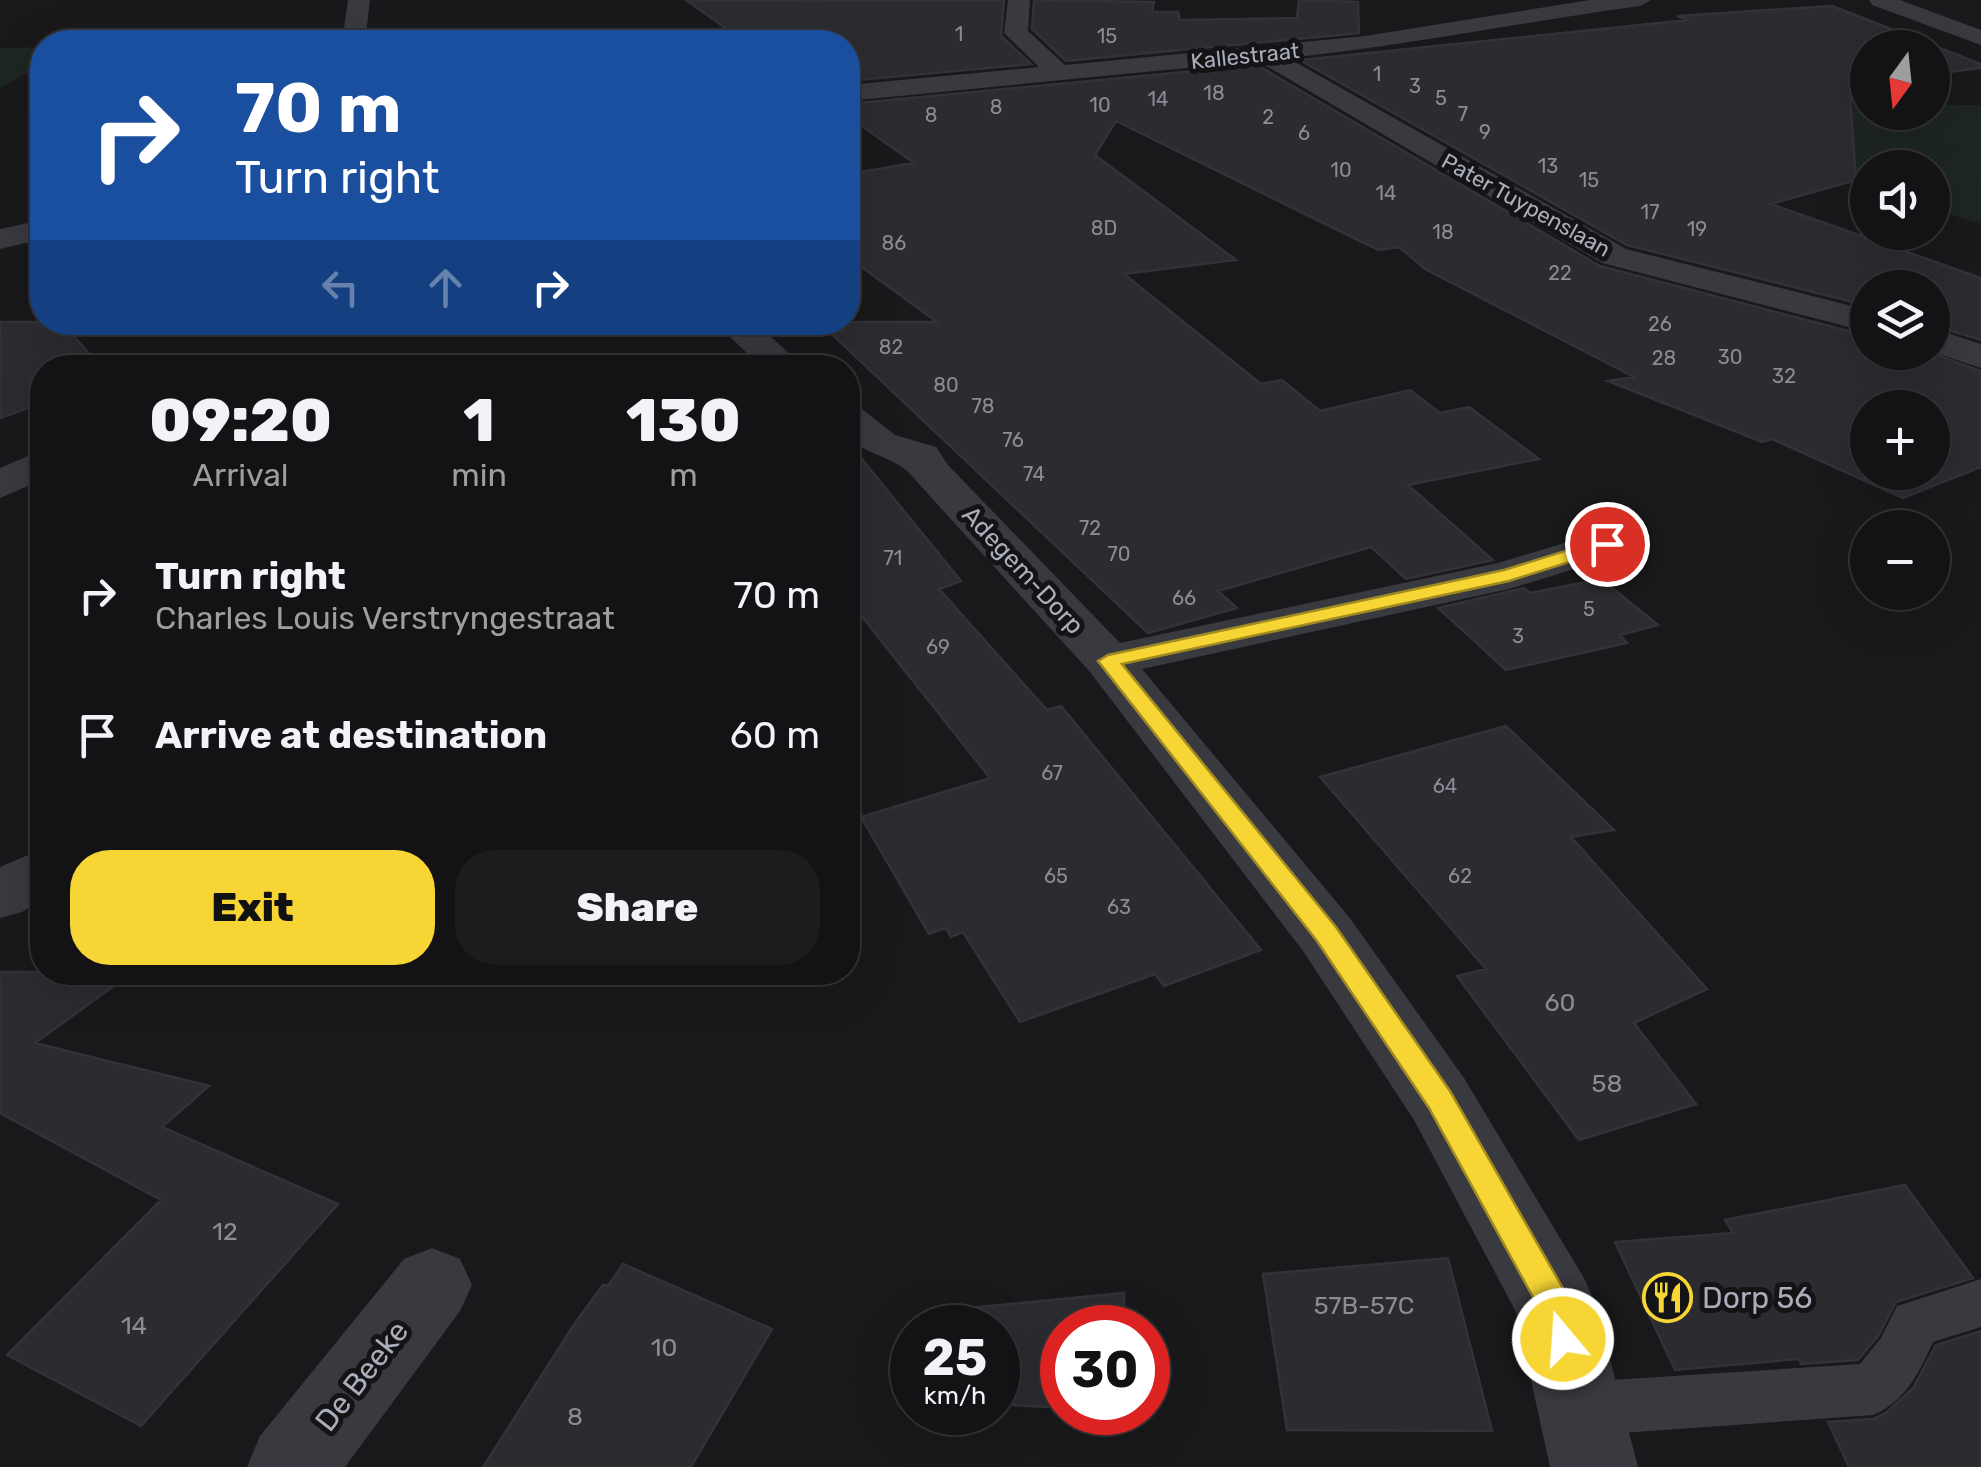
<!DOCTYPE html>
<html lang="en">
<head>
<meta charset="utf-8">
<style>
  :root { --surface:#131214; --page:#1c1b1d; --text:#f1f3f6; --muted:#9d9ea0; --line:#323234; --accent:#f6d535 }
  body { margin:0; font-family:Rubik,sans-serif; background:var(--page); color:var(--text); height:100vh; display:flex; flex-direction:column; font-size:38px; white-space:nowrap }
  * { box-sizing:border-box; margin:0 }
  p { font-size:32px; color:var(--muted) }
  .icon { flex:none; width:55px; height:55px; fill:none; stroke:currentColor; stroke-width:2; stroke-linecap:round; stroke-linejoin:round }
  .map { position:relative; flex:1; overflow:hidden }
  .sheet { position:absolute; left:30px; top:355px; width:830px; height:630px; display:flex; flex-direction:column; background:var(--surface); border-radius:40px; box-shadow:0 10px 40px #0002,0 0 0 2px var(--line) }
  .sheet>* { flex:none }
  .guide { position:absolute; left:30px; top:30px; width:830px; height:305px; border-radius:40px; box-shadow:0 10px 40px #0002,0 0 0 2px var(--line); background:#1a4fa0; color:#fff; overflow:hidden }
  .needle { width:65px; rotate:195deg }
  .buttons { position:absolute; left:1850px; top:30px; display:grid; gap:20px }
  .buttons a { display:grid; place-items:center; width:100px; height:100px; border-radius:50%; background:var(--surface); box-shadow:0 10px 40px #0002,0 0 0 2px var(--line); font-size:50px }
  .speed { position:absolute; left:890px; top:1305px; display:flex; gap:20px; font-size:50px; font-weight:700; text-align:center }
  .speed>* { display:grid; place-content:center; width:130px; height:130px; border-radius:50%; background:var(--surface); box-shadow:0 10px 40px #0002,0 0 0 2px var(--line); line-height:1 }
  .speed small { font-size:25px; font-weight:400 }
  .speed .limit { border:15px solid #d22; background:#fff; color:#111 }
  .pin { position:absolute; display:grid; place-items:center; width:85px; height:85px; color:#fff; margin:-42px; border:5px solid #fff; border-radius:50%; box-shadow:0 2px 10px #0007 }
  .me { position:absolute; width:110px; margin:-55px; rotate:342deg; stroke-linejoin:round; filter:drop-shadow(0 0 8px #0008) }
  .turn { display:flex; align-items:center; gap:35px; height:210px; padding:0 40px; font-size:45px }
  .turn .icon { width:130px; height:130px; stroke-width:2.5 }
  .turn b { display:block; font-size:70px; line-height:85px }
  .lanes { display:flex; align-items:center; height:95px; padding:0 40px; background:#0003; justify-content:center; gap:50px; direction:ltr }
  .lanes .off { opacity:.35 }
  .eta { display:flex; justify-content:space-evenly; align-items:center; height:170px; text-align:center }
  .eta b { font-size:60px; font-weight:800; line-height:70px }
  .primary-button { display:flex; gap:20px; margin-top:auto; padding:20px 40px }
  .primary-button a { flex:1; height:115px; border-radius:40px; background:var(--accent); color:#111; font-size:40px; font-weight:800; line-height:115px; text-align:center }
  .primary-button a+a { background:var(--page); color:var(--text) }
  ul { padding:0; list-style:none }
  li { display:flex; align-items:center; gap:30px; height:140px; padding:0 40px }
  li div { flex:1 }
  li b { display:block; font-size:38px }
  li em { font-style:normal }
  .map>svg:first-child { display:block }
  .green { fill:#1e2621 }
  .building { fill:#2c2b2f; stroke:#333237; stroke-width:2.5; fill-rule:evenodd }
  .lines { fill:none; stroke-linecap:round; stroke-linejoin:round }
  .service { fill:#393940; fill-rule:evenodd }
  .minor { fill:#393940; fill-rule:evenodd }
  .tertiary { fill:#393940; fill-rule:evenodd }
  .route { fill:#f6d535; stroke:#a08a22; stroke-width:2.5 }
  .labels { text-anchor:middle; dominant-baseline:central; stroke-width:10; stroke-linejoin:round; paint-order:stroke }
  .number-label { font-size:20px; fill:#8a8c96 }
  .far-street-label { font-size:22px; fill:#aaadba; stroke:#141316 }
  .street-label { font-size:25px; fill:#aaadba; stroke:#141316 }
  .near-number-label { font-size:25px; fill:#8a8c96 }
  .near-poi-label { font-size:30px; fill:#aaadba; stroke:#141316; text-anchor:start }
  .near-street-label { font-size:30px; fill:#aaadba; stroke:#141316 }
</style>
</head>
<body>
<div class="map">
<svg width="1981" height="1467" viewBox="0 0 1981 1467">
  <rect width="100%" height="100%" fill="#19181b"/>
  <!-- green -->
  <path class="green" d="M42 47V65L0 88V48Z
    M1814 86 1867 106 1868 112H1932L1933 105H1981V224L1933 209 1932 168H1868L1867 189 1738 149Z"/>
  <!-- building -->
  <path class="building" d="M686 0H1004L1001 36 1031 64 848 81V42H745Z
    M1034 0 1154 2 1152 12H1178L1180 20 1297 18 1299 0 1358 2 1359 33 1066 61 1032 29Z
    M1832 6 1981 64V68L1932 74V48H1868V98L1850 99 1856 180 1771 204 1981 278V340L1932 325V288H1868V306L1627 245 1300 60 1688 20 1677 16Z
    M1257 65 1600 266 1868 336V352H1928L1981 371V467L1903 498 1772 439 1762 442 1608 381 1634 377 1425 269 1399 247 1379 250 1366 244 1116 121 1095 155 1236 260 1124 274 1261 384 1282 380 1320 411 1410 390 1440 413 1469 407 1539 459 1408 485 1493 560 1406 579 1371 547 1218 591 1237 608 1148 633 819 322H937L848 257V174L914 163 848 116V104ZM1868 408H1932V472H1868Z
    M0 322H61L102 368H42V403L0 418Z
    M848 442 961 581 939 589 1047 710 1061 706 1261 950 1164 986 1155 974 1020 1022 963 932 951 937 946 928 929 934 861 817 990 778 848 599Z
    M1601 579 1658 625 1620 635 1627 643 1506 670 1438 608 1524 588 1530 593Z
    M1506 726 1614 830 1571 837 1707 989 1634 1023 1696 1104 1579 1140 1457 976 1486 969 1320 777Z
    M0 972H133L35 1043 209 1086 162 1127 338 1204 141 1426 7 1355 161 1200 0 1113Z
    M1905 1185 1973 1278 1896 1302 1878 1336 1858 1360 1801 1364 1799 1359 1675 1370 1615 1242 1733 1233 1725 1220Z
    M1448 1258 1492 1431 1287 1430 1263 1274Z
    M623 1264 772 1329 691 1467H483L575 1323 603 1285 608 1286Z
    M1124 1293V1328H1062V1408L998 1404V1328H968L970 1308Z
    M1981 1331V1467H1849L1828 1422 1873 1419 1886 1413 1913 1388 1936 1345Z"/>
  <g class="lines">
    <!-- service -->
    <path class="service" d="M1981 1279V1327L1933 1342C1919 1373 1905 1402 1873 1415L1580 1436 1561 1428 1553 1409 1561 1390 1580 1382 1860 1364 1881 1338 1897 1306Z"/>
    <!-- minor -->
    <path class="minor" d="M1008 0H1030L1028 31 1065 65 1365 36 1590 0H1651L1640 6C1522 22 1406 46 1288 58L1626 249 1868 310V332L1602 263 1258 61 848 101V85L1039 67 1004 33Z
      M1869 0H1900L1981 30V45L1872 5Z
      M714 322H755L805 368H763Z
      M1932 328 1981 344V368L1932 352Z
      M848 406 862 409 895 435 936 447 948 465 1120 643 1498 563 1607 530 1623 534 1630 544 1623 554 1509 589 1142 669 1349 917 1464 1078 1584 1278 1596 1305 1638 1467H1550L1516 1312 1414 1120 1303 951 1090 672 918 483C899 456 873 459 848 438Z
      M42 450V480L0 498V468Z
      M42 849V899L22 912 0 918V867Z
      M432 1248 460 1259 472 1285 460 1311 345 1467H247L260 1436 404 1259Z"/>
    <!-- tertiary -->
    <path class="tertiary" d="M348 0H370L365 42H342Z
      M42 220V239L0 249V229Z"/>
  </g>
  <!-- route -->
  <path class="route" d="M1607 538 1614 540V548L1509 581 1122 664 1336 927 1450 1091 1572 1304 1580 1339 1575 1351 1563 1355 1551 1351 1539 1308 1429 1108 1317 941 1098 661 1108 655 1504 570Z"/>
  <!-- icons -->
  <defs>
    <symbol id="restaurant-ring" viewBox="-11 -11 22 22"><circle r="9.5" fill="#141316" stroke="#f6d535" stroke-width="1.5"/><path d="M-5-6h1v4h1v-4h1v4h1v-4h1v5L-1.5 .5V6h-2V.5L-5-1ZM5-6V6H3V1.5H1.5Q1.5-4 5-6Z" fill="#f6d535"/></symbol>
  </defs>
  <g fill-rule="evenodd">
    <use href="#restaurant-ring" x="1640" y="1270" width="55" height="55"/>
  </g>
  <g class="labels">
    <!-- number labels -->
    <g class="number-label">
      <text x="959" y="34">1</text>
      <text x="1107" y="36">15</text>
      <text x="1377" y="74">1</text>
      <text x="1415" y="86">3</text>
      <text x="1214" y="93">18</text>
      <text x="1441" y="98">5</text>
      <text x="1158" y="99">14</text>
      <text x="1100" y="105">10</text>
      <text x="996" y="107">8</text>
      <text x="1463" y="114">7</text>
      <text x="931" y="115">8</text>
      <text x="1268" y="117">2</text>
      <text x="1485" y="132">9</text>
      <text x="1304" y="133">6</text>
      <text x="1548" y="166">13</text>
      <text x="1341" y="170">10</text>
      <text x="1589" y="180">15</text>
      <text x="1386" y="193">14</text>
      <text x="1650" y="212">17</text>
      <text x="1104" y="228">8D</text>
      <text x="1697" y="229">19</text>
      <text x="1443" y="232">18</text>
      <text x="894" y="243">86</text>
      <text x="1560" y="273">22</text>
      <text x="1660" y="324">26</text>
      <text x="891" y="347">82</text>
      <text x="1730" y="357">30</text>
      <text x="1664" y="358">28</text>
      <text x="1784" y="376">32</text>
      <text x="946" y="385">80</text>
      <text x="983" y="406">78</text>
      <text x="1013" y="440">76</text>
      <text x="1034" y="474">74</text>
      <text x="1090" y="528">72</text>
      <text x="1119" y="554">70</text>
      <text x="893" y="558">71</text>
      <text x="1184" y="598">66</text>
      <text x="1589" y="609">5</text>
      <text x="1518" y="636">3</text>
      <text x="938" y="647">69</text>
      <text x="1052" y="773">67</text>
      <text x="1445" y="786">64</text>
      <text x="1056" y="876">65</text>
      <text x="1460" y="876">62</text>
      <text x="1119" y="907">63</text>
    </g>
    <!-- far-street labels -->
    <g class="far-street-label">
      <text transform="translate(1245 56) rotate(-6)">Kallestraat</text>
      <text transform="translate(1526 205) rotate(29)">Pater Tuypenslaan</text>
    </g>
    <!-- street labels -->
    <g class="street-label">
      <text transform="translate(1023 570) rotate(47)">Adegem-Dorp</text>
    </g>
    <!-- near-number labels -->
    <g class="near-number-label">
      <text x="1560" y="1002">60</text>
      <text x="1607" y="1083">58</text>
      <text x="225" y="1231">12</text>
      <text x="1364" y="1305">57B-57C</text>
      <text x="134" y="1325">14</text>
      <text x="664" y="1347">10</text>
      <text x="575" y="1416">8</text>
    </g>
    <!-- near-poi labels -->
    <g class="near-poi-label">
      <text x="1702" y="1298">Dorp 56</text>
    </g>
    <!-- near-street labels -->
    <g class="near-street-label">
      <text transform="translate(362 1376) rotate(-52)">De Beeke</text>
    </g>
  </g>
</svg>
<div class="buttons">
<a><svg class="needle" viewBox="-14 -14 28 28"><path d="M0-13l5 13h-10z" fill="#e53935"/><path d="M0 13l5-13h-10z" fill="#9d9ea0"/></svg></a>
<a><svg class="icon" aria-label="sound" viewBox="0 0 24 24"><path d="M4 9h4l5-4v14l-5-4H4zM17 9q2 3 0 6"/></svg></a>
<a><svg class="icon" aria-label="layers" viewBox="0 0 24 24"><path d="M12 4l9 5-9 5-9-5zM3 14l9 5 9-5"/></svg></a>
<a>+</a>
<a>−</a>
</div>
<div class="speed"><div>25<small>km/h</small></div><div class="limit">30</div></div>
<div class="pin" style="left:1607px;top:544px;background:#d93025"><svg class="icon" aria-label="arrive" viewBox="0 0 24 24"><path d="M6 21V4h12l-3 4 3 4H6"/></svg></div>
<svg class="me" style="left:1563px;top:1339px" viewBox="-20 -20 40 40"><circle r="17" fill="#f6d535" stroke="#fff" stroke-width="3"/><path d="M0-11L8 9 0 5-8 9z" fill="#fff"/></svg>
<div class="guide">
<div class="turn"><svg class="icon" aria-label="right" viewBox="0 0 24 24"><path d="M7 20v-9h11M14 6l5 5-5 5"/></svg><div><b>70 m</b>Turn right</div></div>
<div class="lanes"><svg class="icon off" aria-label="left" viewBox="0 0 24 24"><path d="M17 20v-9H6M10 6l-5 5 5 5"/></svg><svg class="icon off" aria-label="ahead" viewBox="0 0 24 24"><path d="M12 20V5M6 11l6-6 6 6"/></svg><svg class="icon" aria-label="right" viewBox="0 0 24 24"><path d="M7 20v-9h11M14 6l5 5-5 5"/></svg></div>
</div>
<section class="sheet">
<div class="eta">
<div><b>09:20</b><p>Arrival</p></div>
<div><b>1</b><p>min</p></div>
<div><b>130</b><p>m</p></div>
</div>
<ul>
<li><svg class="icon" aria-label="right" viewBox="0 0 24 24"><path d="M7 20v-9h11M14 6l5 5-5 5"/></svg><div><b>Turn right</b><p>Charles Louis Verstryngestraat</p></div><em>70 m</em></li>
<li><svg class="icon" aria-label="arrive" viewBox="0 0 24 24"><path d="M6 21V4h12l-3 4 3 4H6"/></svg><div><b>Arrive at destination</b></div><em>60 m</em></li>
</ul>
<div class="primary-button"><a>Exit</a><a>Share</a></div>
</section>
</div>
</body>
</html>
